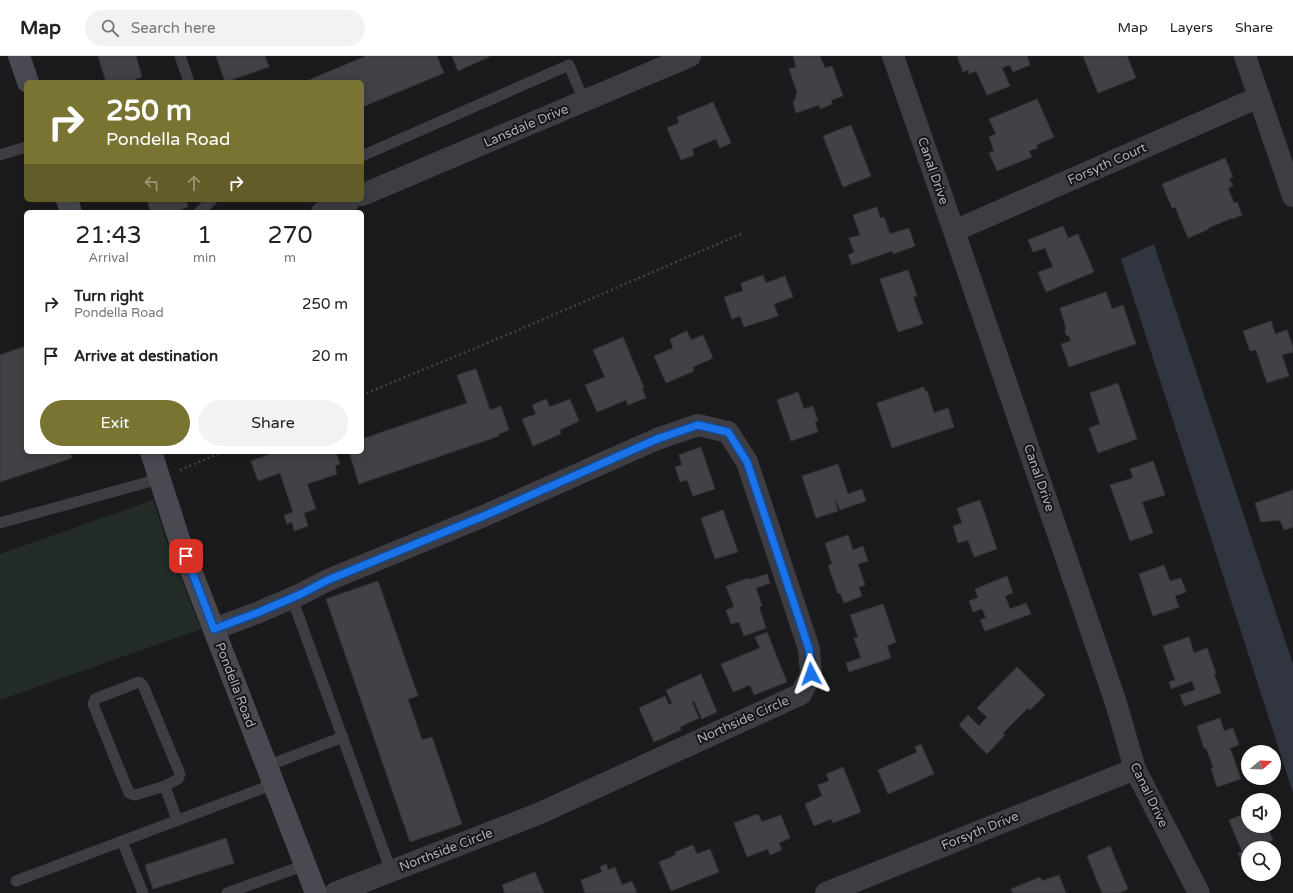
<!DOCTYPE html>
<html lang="en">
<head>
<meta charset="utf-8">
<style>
  :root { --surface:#fff; --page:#f2f2f2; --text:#222; --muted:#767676; --line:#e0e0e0; --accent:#7a7433 }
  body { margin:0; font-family:"Varela Round",sans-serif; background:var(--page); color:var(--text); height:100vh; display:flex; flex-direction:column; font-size:15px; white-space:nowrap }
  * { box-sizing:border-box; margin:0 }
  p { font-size:13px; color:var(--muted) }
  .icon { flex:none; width:22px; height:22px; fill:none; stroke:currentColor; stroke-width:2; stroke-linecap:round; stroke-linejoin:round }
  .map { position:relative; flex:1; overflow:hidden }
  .drawer { position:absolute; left:24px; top:154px; width:340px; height:244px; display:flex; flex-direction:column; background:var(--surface); border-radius:6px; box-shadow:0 2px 10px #0003 }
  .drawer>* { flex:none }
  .guide { position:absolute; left:24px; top:24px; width:340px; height:122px; border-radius:6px; box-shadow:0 2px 10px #0003; background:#7a7433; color:#fff; overflow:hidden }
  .needle { width:26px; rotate:71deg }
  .buttons { position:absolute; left:1241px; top:689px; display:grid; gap:8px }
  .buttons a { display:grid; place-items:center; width:40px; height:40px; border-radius:50%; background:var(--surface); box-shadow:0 2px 10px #0003; font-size:20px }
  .pin { position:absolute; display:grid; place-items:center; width:34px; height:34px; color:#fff; margin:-17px; border-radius:8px; box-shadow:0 2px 6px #0006 }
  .me { position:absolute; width:44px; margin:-22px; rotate:356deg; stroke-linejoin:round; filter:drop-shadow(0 0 3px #0008) }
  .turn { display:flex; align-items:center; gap:14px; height:84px; padding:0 16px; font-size:18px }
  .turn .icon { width:52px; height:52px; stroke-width:2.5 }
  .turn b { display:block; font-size:28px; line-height:34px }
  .lanes { display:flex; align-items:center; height:38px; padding:0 16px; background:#0003; justify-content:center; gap:20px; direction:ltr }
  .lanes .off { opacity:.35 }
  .eta { display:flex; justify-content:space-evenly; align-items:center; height:68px; text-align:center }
  .eta b { font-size:24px; font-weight:600; line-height:28px }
  .cta { display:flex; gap:8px; margin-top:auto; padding:8px 16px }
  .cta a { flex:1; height:46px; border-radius:24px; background:var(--accent); color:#fff; font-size:16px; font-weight:600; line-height:46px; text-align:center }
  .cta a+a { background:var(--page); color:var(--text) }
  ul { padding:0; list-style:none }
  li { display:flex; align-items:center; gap:12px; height:52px; padding:0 16px }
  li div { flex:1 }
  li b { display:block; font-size:15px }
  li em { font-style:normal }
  header { display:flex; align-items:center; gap:24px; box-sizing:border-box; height:56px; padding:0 20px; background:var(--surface); border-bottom:1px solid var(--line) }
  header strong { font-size:19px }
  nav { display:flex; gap:22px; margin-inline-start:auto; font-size:14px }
  .search { width:280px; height:36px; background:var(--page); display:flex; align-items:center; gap:10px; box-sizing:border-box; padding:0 14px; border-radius:22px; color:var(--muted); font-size:15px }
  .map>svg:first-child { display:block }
  .green { fill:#242c27 }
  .water { fill:#313540 }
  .building { fill:#424246; stroke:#353438 }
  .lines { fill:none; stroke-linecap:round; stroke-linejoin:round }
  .path { stroke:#414248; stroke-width:2.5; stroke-dasharray:2 3; stroke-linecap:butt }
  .lane { stroke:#3e3d43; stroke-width:11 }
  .street { stroke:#3e3d43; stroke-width:22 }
  .secondary { stroke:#494951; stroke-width:22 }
  .route-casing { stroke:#114b97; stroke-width:10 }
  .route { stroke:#1a73e8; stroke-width:7 }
  .labels { text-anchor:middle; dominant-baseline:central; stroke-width:4; stroke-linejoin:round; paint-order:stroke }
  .street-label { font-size:13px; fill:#adaebb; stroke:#161517 }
</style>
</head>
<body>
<header>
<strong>Map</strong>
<div class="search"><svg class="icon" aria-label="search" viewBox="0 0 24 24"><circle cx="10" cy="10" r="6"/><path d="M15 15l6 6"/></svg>Search here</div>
<nav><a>Map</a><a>Layers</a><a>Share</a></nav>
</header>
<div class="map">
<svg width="1293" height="837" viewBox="0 0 1293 837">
  <rect width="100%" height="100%" fill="#1b1a1c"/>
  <!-- green -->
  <path class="green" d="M153 444 168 490 201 573 0 644V498Z"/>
  <!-- water -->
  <path class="water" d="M1154 188 1293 608V737L1121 203Z"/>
  <!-- building -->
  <path class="building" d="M98 0H136L142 21 128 26H106Z
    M216 0H265L269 11 225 26Z
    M366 0H437L444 17 362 51V26H304Z
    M452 0H491L458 15Z
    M793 0H820L825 12 832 10 843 40 831 44 832 48 820 53 819 49 796 57 793 45 795 44 797 36 789 13 796 11Z
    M957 0H1027L1030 9 1013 16 1010 9 1002 12 1010 30 987 39 976 15 969 18 968 14 963 16Z
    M1083 0H1127L1136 22 1098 37Z
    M1037 43 1054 81 1036 89 1038 92 1029 95 1032 101 997 115 989 97 994 95 989 81 996 78 989 63Z
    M713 46 731 87 720 92 716 83 692 93 694 99 681 104 667 72 679 67 677 61Z
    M851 69 871 120 843 131 823 80Z
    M1225 102 1233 121 1229 123 1233 130 1228 132 1234 147 1237 146 1242 159 1232 163V162L1208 172 1209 173 1188 182 1175 151 1172 152 1162 128Z
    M147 144H186L188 151 174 156H151Z
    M877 151 880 162 884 161 890 178 909 172 915 190 893 198 892 195 852 209 848 199 854 196 849 182 860 179 853 159Z
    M1063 170 1068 182 1078 178 1094 216 1046 236 1038 216 1053 211 1045 192 1033 196 1028 184Z
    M908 214 917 240 913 241 923 268 898 276 880 223Z
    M763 219 766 227 785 220 793 241 774 248 778 260 744 271 740 260 732 263 724 241 743 235 741 227Z
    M1106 236 1112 253 1123 249 1136 288 1069 311 1061 288 1071 285 1069 280 1066 279 1065 274 1066 272 1060 252Z
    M1271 265 1275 278 1287 274 1293 291V296L1282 299 1289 320 1267 327 1256 294 1250 295 1243 275Z
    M687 275 691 284 703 279 713 302 693 311 694 315 666 327 654 300 673 292 670 283Z
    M623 281 644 332 642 333 646 342 628 349 626 344 597 356 585 329 605 321 593 294Z
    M26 290V396H70L72 402 0 426V299Z
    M476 313 490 354 501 350 509 374 498 378 499 380 359 428 349 396H362V383L467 347 457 319Z
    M1118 327 1137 383 1098 397 1089 372 1100 368 1090 337Z
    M924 331 925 335H927L934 357 948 352 954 371 892 392 877 347Z
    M798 336 804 353 813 350 818 365 815 366 818 376 791 385 777 344Z
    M546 343 550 351 570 343 579 365 560 374 561 378 533 390 522 363 536 358 532 349Z
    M701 391 715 433 693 440 687 424 680 426 675 411 682 409 679 399Z
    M276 396H336L340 408 335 410 337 418 307 428 316 453 304 457 308 470 294 475 292 466 287 468 284 459 293 456 280 417 258 425 251 405Z
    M1153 405 1165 439 1142 446 1153 477 1130 485 1110 429 1133 422 1130 413Z
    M838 408 848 438 862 433 866 445 840 454 836 444H835L838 455 816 462 802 420Z
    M1293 434V471L1284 474 1280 464 1261 466 1255 447Z
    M980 444 997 493 974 501 968 484 958 487 953 470 962 467 957 452Z
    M723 454 738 496 715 503 701 462Z
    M848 479 853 494 863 490 868 505 858 508 865 529 859 531 862 540 844 547 840 537 838 538 828 509 832 508 825 487Z
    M1164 509 1170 525 1181 522 1186 536 1175 540 1179 551 1153 560 1139 518Z
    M767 518 770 527 756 532 762 550 759 551 766 572 744 580 739 566 731 568 726 554 734 551 726 530 749 522V524Z
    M1007 520 1013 537 1005 540 1010 553 1026 547 1031 558 985 575 980 564 986 562 982 553 973 556 969 545 978 542 975 533Z
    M378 525 418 640 408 643 422 684 432 681 462 768 410 786 326 543Z
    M883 548 896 586 887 590 891 602 849 616 846 607 861 602 854 582 858 581 850 559Z
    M767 576 787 626 754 639 750 629 733 636 721 608 760 592 755 581Z
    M1189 581 1194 597 1207 592 1216 617 1214 618 1221 637 1184 650 1180 639 1195 634 1192 625 1171 633 1169 626 1175 624 1163 590Z
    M1017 611 1045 639 1030 654 1028 652 1003 677 1005 679 987 698 959 669 968 659 979 670 987 661 977 652Z
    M701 618 717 656 702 663 694 645 692 646 699 662 680 671 681 674 654 686 639 652 665 640 669 649 672 647 666 634Z
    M1220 662 1224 675 1233 672 1239 689 1230 692 1241 723 1217 731 1211 712 1213 711 1206 692H1204L1197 670Z
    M921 688 934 718 888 738 878 714 917 696 915 691Z
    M843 711 861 756 833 767 831 763 814 770 805 748 822 740 818 729 829 725 826 718Z
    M1248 756V770H1267L1273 784 1264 788 1266 792H1248V817H1246L1238 797 1242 796 1229 764Z
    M758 758 762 766 781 759 790 782 779 787 782 794 770 799 768 793 747 801 734 767Z
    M226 782 234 807 153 833 145 809Z
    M693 789 697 798 710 793 719 816 671 835 659 806 676 799 675 796Z
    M1110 790 1128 833 1119 837H1102L1087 800Z
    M606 808 608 814 615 811 622 829 632 825 637 837H585L581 824 602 816 600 811Z
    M535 816 544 837H505L502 829Z
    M1059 819 1066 837H1013L1011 833 1040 821 1042 825Z"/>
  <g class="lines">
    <!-- path -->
    <path class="path" d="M362 339 514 276 743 177
      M180 414 223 396"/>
    <!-- lane -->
    <path class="lane" d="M180 0 189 26
      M0 99 26 91
      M362 100 569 9 584 45
      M199 156 212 144
      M0 467 159 423
      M292 542 391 815
      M267 710 343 681
      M165 730 135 739 129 737 93 648 95 643 139 626 143 629 180 718 178 723 165 730 177 764
      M122 785 143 837
      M16 825 274 728
      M227 837 305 809"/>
    <!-- street -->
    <path class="street" d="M893 0 954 175 1116 647 1135 713 1199 837
      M1245 0 1293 140
      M362 139 690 0
      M322 156 350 144
      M954 175 1259 41
      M214 573 257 557 301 538 328 524 486 459 657 383 698 369 728 376 747 406 809 593 811 618 801 638 538 758 335 837
      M826 837 1135 713"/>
    <!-- secondary -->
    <path class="secondary" d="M19 0 28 26
      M67 144 71 156
      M151 396 180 486 316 837"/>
  </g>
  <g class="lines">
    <defs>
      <path id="route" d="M186 500 214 573 257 557 301 538 328 524 486 459 657 383 698 369 728 376 747 406 809 593 811 618"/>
    </defs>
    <!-- route casing -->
    <use href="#route" class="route-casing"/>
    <!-- route -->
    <use href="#route" class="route"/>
  </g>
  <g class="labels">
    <!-- street labels -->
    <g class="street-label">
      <text transform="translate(526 70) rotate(-23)">Lansdale Drive</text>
      <text transform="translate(1107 108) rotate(-24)">Forsyth Court</text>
      <text transform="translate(933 115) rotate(71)">Canal Drive</text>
      <text transform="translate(1039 422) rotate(71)">Canal Drive</text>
      <text transform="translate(235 629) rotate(69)">Pondella Road</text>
      <text transform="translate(743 664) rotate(-24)">Northside Circle</text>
      <text transform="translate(1149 739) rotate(64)">Canal Drive</text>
      <text transform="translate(980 775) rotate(-22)">Forsyth Drive</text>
      <text transform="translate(446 794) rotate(-21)">Northside Circle</text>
    </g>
  </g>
</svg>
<div class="buttons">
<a><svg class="needle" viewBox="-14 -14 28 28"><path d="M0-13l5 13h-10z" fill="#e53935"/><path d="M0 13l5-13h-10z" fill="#767676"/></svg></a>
<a><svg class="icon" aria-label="sound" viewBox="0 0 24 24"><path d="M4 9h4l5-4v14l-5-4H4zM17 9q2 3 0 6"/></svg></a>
<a><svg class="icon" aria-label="search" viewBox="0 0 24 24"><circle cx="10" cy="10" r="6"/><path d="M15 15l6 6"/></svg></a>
</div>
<div class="pin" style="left:186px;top:500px;background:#d93025"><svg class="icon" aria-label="arrive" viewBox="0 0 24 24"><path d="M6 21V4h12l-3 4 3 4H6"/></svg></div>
<svg class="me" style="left:811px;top:618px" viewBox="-20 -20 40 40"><path d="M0-17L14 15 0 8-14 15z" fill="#1a73e8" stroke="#fff" stroke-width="4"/></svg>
<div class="guide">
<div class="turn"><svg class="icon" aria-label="right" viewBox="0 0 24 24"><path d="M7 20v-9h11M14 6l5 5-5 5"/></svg><div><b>250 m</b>Pondella Road</div></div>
<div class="lanes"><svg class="icon off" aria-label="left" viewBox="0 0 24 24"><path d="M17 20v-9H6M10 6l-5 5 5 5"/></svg><svg class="icon off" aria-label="ahead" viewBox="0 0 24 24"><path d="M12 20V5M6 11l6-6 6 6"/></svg><svg class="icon" aria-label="right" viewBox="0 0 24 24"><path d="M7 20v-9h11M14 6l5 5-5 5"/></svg></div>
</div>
<section class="drawer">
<div class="eta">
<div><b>21:43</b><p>Arrival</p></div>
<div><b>1</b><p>min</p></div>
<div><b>270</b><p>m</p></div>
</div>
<ul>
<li><svg class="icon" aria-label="right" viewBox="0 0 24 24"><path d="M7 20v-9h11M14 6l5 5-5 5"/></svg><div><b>Turn right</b><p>Pondella Road</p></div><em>250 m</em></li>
<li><svg class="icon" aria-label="arrive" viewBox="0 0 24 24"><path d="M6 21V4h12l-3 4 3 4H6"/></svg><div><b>Arrive at destination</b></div><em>20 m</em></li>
</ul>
<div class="cta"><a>Exit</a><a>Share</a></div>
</section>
</div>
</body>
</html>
